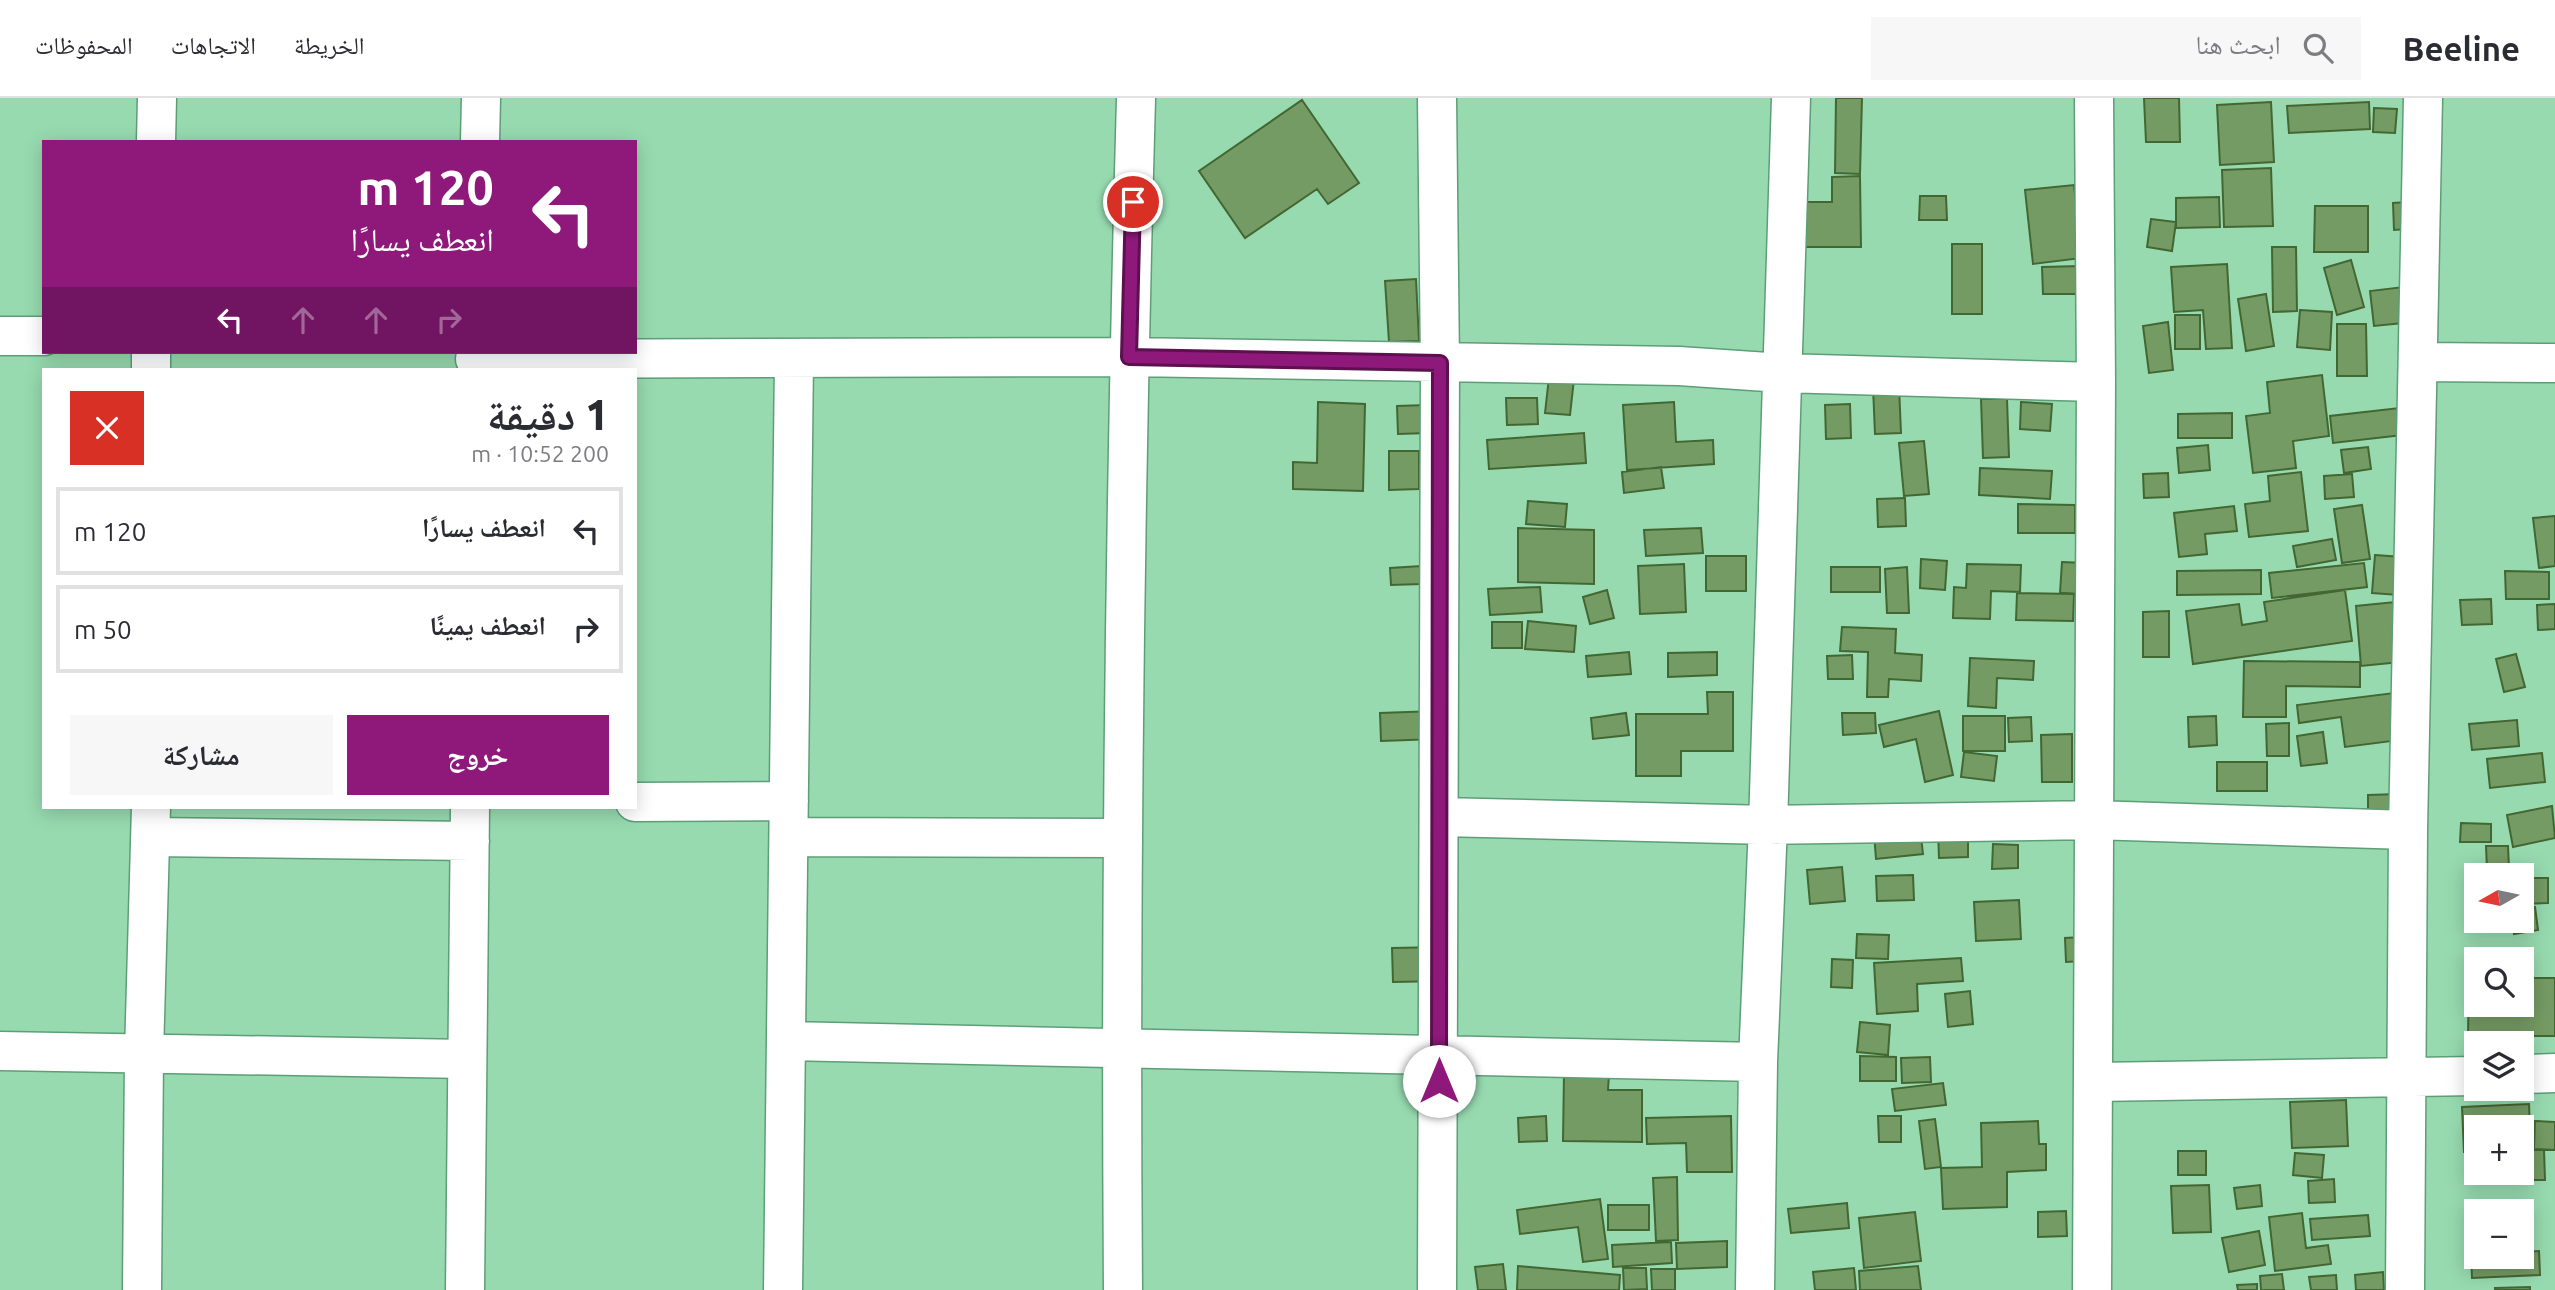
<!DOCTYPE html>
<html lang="ar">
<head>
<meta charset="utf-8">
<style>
  :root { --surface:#fff; --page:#f7f7f7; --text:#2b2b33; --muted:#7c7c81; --line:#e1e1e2; --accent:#8e197a }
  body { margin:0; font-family:Ubuntu,"Noto Naskh Arabic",sans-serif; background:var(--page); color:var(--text); direction:rtl; height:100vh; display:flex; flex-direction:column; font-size:26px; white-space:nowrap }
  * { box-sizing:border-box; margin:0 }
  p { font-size:23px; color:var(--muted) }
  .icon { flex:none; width:38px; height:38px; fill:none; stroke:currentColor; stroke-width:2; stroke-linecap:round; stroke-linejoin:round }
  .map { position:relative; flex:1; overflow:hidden; direction:ltr }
  .panel { position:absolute; left:42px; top:270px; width:595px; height:441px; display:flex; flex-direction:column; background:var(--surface); border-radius:0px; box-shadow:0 4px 18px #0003; direction:rtl }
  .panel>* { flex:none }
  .guide { position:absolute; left:42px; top:42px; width:595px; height:214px; border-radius:0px; box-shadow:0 4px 18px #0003; direction:rtl; background:#8e197a; color:#fff; overflow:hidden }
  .needle { width:46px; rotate:261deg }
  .controls { position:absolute; left:2464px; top:765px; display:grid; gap:14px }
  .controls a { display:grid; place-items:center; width:70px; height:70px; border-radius:0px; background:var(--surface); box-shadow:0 4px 18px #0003; font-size:35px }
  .pin { position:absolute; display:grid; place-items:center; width:60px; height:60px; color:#fff; margin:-30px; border:4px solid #fff; border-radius:50%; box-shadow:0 2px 7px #0007 }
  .me { position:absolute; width:77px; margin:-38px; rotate:0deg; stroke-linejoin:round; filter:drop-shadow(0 0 5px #0008) }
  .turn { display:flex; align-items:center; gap:24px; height:147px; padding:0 28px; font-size:32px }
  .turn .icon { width:91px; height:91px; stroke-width:2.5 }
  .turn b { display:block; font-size:49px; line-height:60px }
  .lanes { display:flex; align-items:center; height:66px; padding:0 28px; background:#0003; justify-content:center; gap:35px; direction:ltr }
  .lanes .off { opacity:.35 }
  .round { display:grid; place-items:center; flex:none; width:74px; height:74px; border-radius:0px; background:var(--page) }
  .headline { display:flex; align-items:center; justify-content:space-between; height:119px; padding:0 28px }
  h1 { font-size:42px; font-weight:800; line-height:52px }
  .primary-button { display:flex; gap:14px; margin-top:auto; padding:14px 28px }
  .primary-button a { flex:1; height:80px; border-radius:0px; background:var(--accent); color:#fff; font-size:28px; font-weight:800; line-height:80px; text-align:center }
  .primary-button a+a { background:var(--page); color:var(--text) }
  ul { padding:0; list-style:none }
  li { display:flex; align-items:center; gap:21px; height:88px; margin:0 14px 10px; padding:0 14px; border:4px solid var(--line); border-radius:0px }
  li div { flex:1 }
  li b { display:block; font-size:26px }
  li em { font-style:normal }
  header { display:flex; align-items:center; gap:42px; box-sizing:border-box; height:98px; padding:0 35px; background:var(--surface); border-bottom:2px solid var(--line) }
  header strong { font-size:33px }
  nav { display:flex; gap:38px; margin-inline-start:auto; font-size:24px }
  .search { width:490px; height:63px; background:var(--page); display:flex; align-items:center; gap:18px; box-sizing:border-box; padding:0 24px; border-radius:0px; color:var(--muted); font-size:26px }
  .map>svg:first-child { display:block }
  .building { fill:#759b64; stroke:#436732; stroke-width:2 }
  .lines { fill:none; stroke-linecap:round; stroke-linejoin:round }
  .minor-casing { stroke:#5d9e77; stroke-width:41 }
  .minor { stroke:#fff; stroke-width:38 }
  .route-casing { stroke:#5c104f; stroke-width:18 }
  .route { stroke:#8e197a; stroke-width:12 }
</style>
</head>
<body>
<header>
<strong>Beeline</strong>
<div class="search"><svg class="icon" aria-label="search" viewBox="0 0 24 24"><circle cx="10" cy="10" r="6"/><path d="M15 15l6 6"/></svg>ابحث هنا</div>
<nav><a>الخريطة</a><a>الاتجاهات</a><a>المحفوظات</a></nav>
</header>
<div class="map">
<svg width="2555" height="1192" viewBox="0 0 2555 1192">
  <rect width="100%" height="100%" fill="#97dab0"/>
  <!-- building -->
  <path class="building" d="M1836 0H1862L1860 76 1835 75Z
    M2144 0H2179L2180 44H2146Z
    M1302 2 1359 85 1328 106 1317 91 1245 140 1199 73Z
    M2271 4 2274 64 2220 67 2217 7Z
    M2369 4 2370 31 2289 35 2287 8Z
    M2374 10 2397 11 2395 35 2373 34Z
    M2271 70 2273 128 2224 129 2222 72Z
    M1860 78 1861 149H1805V104H1832V79Z
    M2074 87 2082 160 2033 166 2025 92Z
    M1920 98H1946L1947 122H1919Z
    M2219 99 2220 129 2176 130V100Z
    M2423 103 2424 130 2394 132 2393 105Z
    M2315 108H2368V154H2314Z
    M2151 121 2176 124 2172 153 2147 149Z
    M1952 146H1982V216H1952Z
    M2272 149H2296L2297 213 2273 214Z
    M2351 162 2364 209 2337 217 2324 170Z
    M2227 166 2232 250 2206 251 2203 212 2174 214 2171 169Z
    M2080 168V196H2043L2042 169Z
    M1416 181 1419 243 1389 244 1385 183Z
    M2420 187 2423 223 2374 228 2370 193Z
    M2266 196 2274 248 2246 253 2238 201Z
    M2300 212 2332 214 2330 252 2297 249Z
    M2175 217H2200V251H2175Z
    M2168 224 2173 272 2149 275 2143 228Z
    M2337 226H2366L2367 278H2337Z
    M2322 277 2329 338 2293 343 2296 370 2253 375 2246 318 2270 315 2267 284Z
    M1549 279 1574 281 1570 317 1545 315Z
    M1899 288 1901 335 1875 336 1873 289Z
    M1506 300H1537L1538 326 1507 327Z
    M1981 301H2007L2009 359 1983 360Z
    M1318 304 1365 306 1363 393 1293 391V364L1317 365Z
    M1674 304 1676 344 1713 342 1714 366 1627 372 1623 307Z
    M2021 304 2052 306 2050 333 2020 331Z
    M1850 306 1851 340 1826 341 1825 307Z
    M1427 307 1428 335 1398 336 1397 308Z
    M2417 308 2420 335 2333 345 2330 318Z
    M2232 315V340H2178V316Z
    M1584 335 1586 365 1489 371 1487 342Z
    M1924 343 1929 396 1904 398 1899 345Z
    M2208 347 2210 372 2179 375 2177 350Z
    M2368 349 2371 371 2344 375 2341 352Z
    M1389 353H1419V391L1389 392Z
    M1661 369 1664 390 1624 395 1622 374Z
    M1980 370 2052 373 2050 401 1979 397Z
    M2301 374 2308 433 2249 439 2245 406 2270 403 2268 378Z
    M2168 375 2169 399 2144 400 2143 376Z
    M2352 376 2354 399 2325 401 2324 378Z
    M1905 400 1906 428 1878 429 1877 401Z
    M1528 403 1567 406 1565 429 1526 426Z
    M2018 406 2075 407V435H2018Z
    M2362 407 2370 461 2342 465 2334 411Z
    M2234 408 2237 433 2205 436 2207 456 2179 459 2174 415Z
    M2555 418V468L2539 470 2533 420Z
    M1518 430 1594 432V486L1518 484Z
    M1701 430 1703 455 1646 458 1644 432Z
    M2332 441 2336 462 2297 469 2293 448Z
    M2375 457 2402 459 2399 497 2372 495Z
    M1706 458H1746V493H1706Z
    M1921 461 1947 463 1945 492 1920 490Z
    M2062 464 2084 465 2082 496 2060 495Z
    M2364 465 2367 489 2272 500 2269 475Z
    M1684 466 1686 514 1640 516 1638 468Z
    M1967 466 2021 467 2020 494 1991 493 1990 521 1953 520 1954 489 1966 490Z
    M1421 468V486L1391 487 1390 470Z
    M1831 469H1880V494H1831Z
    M1907 469 1909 515H1887L1885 471Z
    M2261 472V496L2177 497V473Z
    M2505 473 2549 474V501H2506Z
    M1540 489 1542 514 1490 517 1488 491Z
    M1607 492 1614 520 1590 526 1583 499Z
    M2345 492 2352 543 2193 566 2186 513 2239 506 2242 527 2267 523 2264 504Z
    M2017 495 2074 496 2073 523 2016 522Z
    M2491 501 2492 526 2462 527 2460 502Z
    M2395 504 2400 564 2361 568 2356 508Z
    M2555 506V531L2538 532 2537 507Z
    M2169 513V559H2143V514Z
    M1528 523 1576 528 1574 554 1525 551Z
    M1492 524H1522V550H1492Z
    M1842 529 1896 531 1895 555 1922 557 1921 583 1889 581 1888 599H1867L1868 554 1840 553Z
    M1629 554 1631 576 1588 579 1586 558Z
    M1717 554V577L1668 579V555Z
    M2516 556 2525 589 2504 594 2496 561Z
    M1852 557 1853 581H1828L1827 558Z
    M1970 560 2034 563 2033 582 1997 580 1996 610 1968 608Z
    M2244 563 2360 564V589L2286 588V619H2243Z
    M1707 594H1733V653H1681V678H1636V616H1708Z
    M2394 595 2400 642 2345 649 2341 619 2299 625 2297 607Z
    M1436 613 1437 641 1381 643 1380 615Z
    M1939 613 1953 677 1925 684 1916 641 1884 649 1879 627Z
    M1626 615 1629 637 1593 641 1591 620Z
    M1842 615H1875L1876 635 1843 637Z
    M1963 618H2005V653H1963Z
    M2216 618 2217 647 2189 649 2188 619Z
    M2031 619 2032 643 2009 644 2008 620Z
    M2517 622 2519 648 2472 652 2469 626Z
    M2289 625V658H2267L2266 626Z
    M2323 634 2327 665 2301 668 2297 638Z
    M2072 636V684H2042L2041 637Z
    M1964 654 1997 658 1994 683 1961 679Z
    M2542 655 2545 684 2490 690 2487 661Z
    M2217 664H2267V693H2217Z
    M2398 696 2399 715 2368 716V697Z
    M2552 708 2555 740 2513 749 2507 717Z
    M2461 725 2491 726V744H2460Z
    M1920 730 1923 756 1876 761 1874 735Z
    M1968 733V759L1939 760 1938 734Z
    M1993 746 2018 747V770L1992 771Z
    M2486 748H2508L2509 771 2487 772Z
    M1842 769 1845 803 1810 806 1807 772Z
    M1913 777 1914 802 1877 803 1876 778Z
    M2525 780H2548V805L2525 806Z
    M2019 802 2021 841 1976 843 1974 804Z
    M2535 809 2538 832 2514 836 2512 822H2522V810Z
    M1857 836 1889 837 1888 861 1856 860Z
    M2102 838 2103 862 2066 864 2065 840Z
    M1444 849 1445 883 1393 884 1392 850Z
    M1961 860 1963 883 1917 886 1918 913 1877 916 1874 865Z
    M1832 861 1853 862 1852 890 1831 889Z
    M2469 879H2476V906H2522V880H2555V938H2468Z
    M1970 893 1973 926 1948 929 1945 896Z
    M1860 924 1890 927 1888 957 1857 954Z
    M1860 958 1896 959V983H1860Z
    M1930 959 1931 984 1902 985 1901 960Z
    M1564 975 1609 976 1608 992H1642V1044L1563 1043Z
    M1943 985 1946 1007 1895 1013 1892 991Z
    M2346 1002 2348 1048 2292 1050 2290 1004Z
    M2529 1006 2530 1031 2476 1029V1054H2464L2462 1009Z
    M1546 1018 1547 1043 1519 1044 1518 1020Z
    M1731 1018 1732 1074H1687L1686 1045 1647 1046 1646 1020Z
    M1878 1018H1901V1044H1879Z
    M1935 1021 1941 1069 1925 1071 1919 1023Z
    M2038 1023 2039 1046H2046V1072L2007 1074V1109L1943 1111 1941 1070 1982 1069 1981 1025Z
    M2535 1023 2555 1024V1052L2534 1051Z
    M2522 1052H2544L2545 1082H2508V1074H2522Z
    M2178 1053H2206V1077H2178Z
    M2295 1055 2324 1057 2322 1080 2293 1077Z
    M1677 1079 1678 1142 1656 1143 1653 1080Z
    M2334 1081 2335 1104 2309 1105 2308 1083Z
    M2209 1087 2211 1134 2173 1135 2171 1088Z
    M2260 1087 2262 1108 2237 1111 2234 1090Z
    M1600 1101 1608 1161 1583 1164 1578 1129 1520 1136 1517 1112Z
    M1847 1105 1849 1130 1791 1135 1788 1111Z
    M1608 1107H1649V1132H1608Z
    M2066 1113 2067 1138 2038 1139V1114Z
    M1915 1114 1921 1163 1864 1170 1859 1120Z
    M2302 1115 2306 1150 2328 1147 2331 1166 2275 1173 2269 1119Z
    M2368 1117 2370 1138 2312 1142 2310 1121Z
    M2476 1129V1158H2522V1154L2539 1153 2540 1177 2472 1180 2470 1130Z
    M2259 1133 2265 1167 2229 1174 2222 1140Z
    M1727 1143V1169L1677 1171 1676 1145Z
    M1671 1144 1672 1165 1613 1169 1612 1147Z
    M1503 1166 1506 1192H1478L1475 1169Z
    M1518 1168 1620 1177 1619 1192H1517Z
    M1918 1168 1921 1192H1860L1859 1173Z
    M1623 1170H1646L1647 1191 1624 1192Z
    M1854 1170 1856 1192H1815L1813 1174Z
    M1651 1171H1675V1192H1652Z
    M2383 1174 2384 1192H2356L2355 1177Z
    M2282 1176 2284 1192H2261L2260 1178Z
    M2336 1177 2337 1192H2311L2309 1179Z
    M2257 1186V1192H2238L2237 1187Z
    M2530 1189V1192H2495V1190Z"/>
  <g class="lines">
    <defs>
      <path id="minor" d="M1437 0 1440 266 1437 1192
        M156 44 157 0
        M480 44 481 0
        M0 238H44
        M475 261 1129 259 1679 268 1782 275 2096 284
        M2418 264 2555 265
        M151 271V254
        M635 704 789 703
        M1440 719 1768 727 2093 722 2408 732
        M151 739 470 743
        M789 739 1123 740
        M786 943 1758 964
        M0 953 467 961
        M2522 976 2555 975
        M2094 984 2476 978
        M142 1192 144 956 151 709
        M465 1192 470 709
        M783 1192 794 261
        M1123 1192C1120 795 1125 397 1136 0
        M1755 1192 1758 964 1768 727 1791 0
        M2092 1192 2096 284 2094 0
        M2405 1192 2408 732 2423 0"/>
    </defs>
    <!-- minor casing -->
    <use href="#minor" class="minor-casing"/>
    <!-- minor -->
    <use href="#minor" class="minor"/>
  </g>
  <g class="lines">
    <defs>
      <path id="route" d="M1133 104 1129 259 1440 265 1439 983"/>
    </defs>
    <!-- route casing -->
    <use href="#route" class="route-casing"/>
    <!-- route -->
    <use href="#route" class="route"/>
  </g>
</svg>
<div class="controls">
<a><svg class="needle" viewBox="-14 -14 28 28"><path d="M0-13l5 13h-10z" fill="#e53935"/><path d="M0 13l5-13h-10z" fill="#7c7c81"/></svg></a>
<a><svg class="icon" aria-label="search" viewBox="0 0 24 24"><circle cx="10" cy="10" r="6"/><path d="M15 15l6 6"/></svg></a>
<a><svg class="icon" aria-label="layers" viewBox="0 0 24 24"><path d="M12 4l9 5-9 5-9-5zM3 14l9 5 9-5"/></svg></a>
<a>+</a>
<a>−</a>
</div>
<div class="pin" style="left:1133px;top:104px;background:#d93025"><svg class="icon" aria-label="arrive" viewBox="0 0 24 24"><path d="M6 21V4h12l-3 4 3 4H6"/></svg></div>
<svg class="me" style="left:1439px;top:983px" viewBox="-20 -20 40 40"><circle r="19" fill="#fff"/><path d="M0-13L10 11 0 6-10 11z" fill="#8e197a"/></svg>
<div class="guide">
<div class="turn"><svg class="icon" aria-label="left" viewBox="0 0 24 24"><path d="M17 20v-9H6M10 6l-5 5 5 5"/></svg><div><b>120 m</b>انعطف يسارًا</div></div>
<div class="lanes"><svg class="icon" aria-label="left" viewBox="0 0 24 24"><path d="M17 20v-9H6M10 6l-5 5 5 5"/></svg><svg class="icon off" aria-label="ahead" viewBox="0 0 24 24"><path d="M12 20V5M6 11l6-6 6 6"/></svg><svg class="icon off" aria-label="ahead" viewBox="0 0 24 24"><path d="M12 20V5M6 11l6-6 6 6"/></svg><svg class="icon off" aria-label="right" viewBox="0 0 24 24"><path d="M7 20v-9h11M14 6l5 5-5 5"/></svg></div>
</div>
<section class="panel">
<div class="headline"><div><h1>1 دقيقة</h1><p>200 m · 10:52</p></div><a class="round" style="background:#d93025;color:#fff"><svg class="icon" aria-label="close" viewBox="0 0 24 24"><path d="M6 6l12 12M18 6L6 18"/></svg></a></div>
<ul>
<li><svg class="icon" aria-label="left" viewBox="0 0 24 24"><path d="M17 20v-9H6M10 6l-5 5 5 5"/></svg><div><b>انعطف يسارًا</b></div><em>120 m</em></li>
<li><svg class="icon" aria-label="right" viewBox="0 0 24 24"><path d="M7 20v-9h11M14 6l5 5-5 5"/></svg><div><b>انعطف يمينًا</b></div><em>50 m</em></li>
</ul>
<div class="primary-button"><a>خروج</a><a>مشاركة</a></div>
</section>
</div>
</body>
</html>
